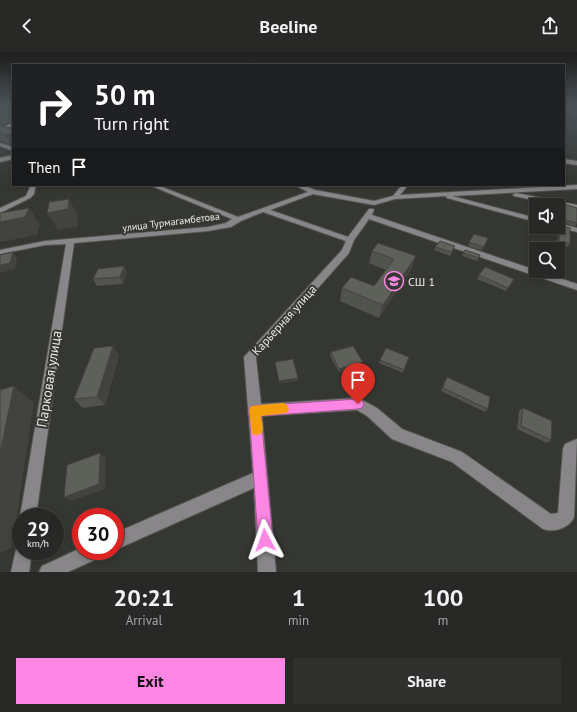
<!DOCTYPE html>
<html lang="en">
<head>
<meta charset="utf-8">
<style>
  :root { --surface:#282926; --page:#30312e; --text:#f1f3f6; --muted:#a5a6a7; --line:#444543; --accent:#fc86e3 }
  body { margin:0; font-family:"PT Sans",sans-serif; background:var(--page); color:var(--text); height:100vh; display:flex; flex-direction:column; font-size:15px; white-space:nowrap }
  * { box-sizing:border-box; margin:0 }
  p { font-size:13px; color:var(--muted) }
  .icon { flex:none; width:22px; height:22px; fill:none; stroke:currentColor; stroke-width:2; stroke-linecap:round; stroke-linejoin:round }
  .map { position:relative; height:520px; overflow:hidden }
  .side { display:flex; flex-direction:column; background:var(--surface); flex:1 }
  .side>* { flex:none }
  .guide { position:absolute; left:12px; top:12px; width:553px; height:122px; border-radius:0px; box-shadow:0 2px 6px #0003,0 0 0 1px var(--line); background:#202124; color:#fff; overflow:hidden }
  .fabs { position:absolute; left:529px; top:146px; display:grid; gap:8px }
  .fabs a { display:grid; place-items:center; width:36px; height:36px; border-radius:0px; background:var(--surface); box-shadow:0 2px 6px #0003,0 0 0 1px var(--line); font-size:20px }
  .speed { position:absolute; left:12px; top:456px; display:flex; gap:8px; font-size:20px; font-weight:700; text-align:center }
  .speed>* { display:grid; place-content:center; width:52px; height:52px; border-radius:50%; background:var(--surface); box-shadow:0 2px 6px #0003,0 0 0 1px var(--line); line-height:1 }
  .speed small { font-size:10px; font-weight:400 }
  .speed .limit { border:6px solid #d22; background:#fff; color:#111 }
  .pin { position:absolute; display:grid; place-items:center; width:34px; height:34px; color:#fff; margin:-41px -17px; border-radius:50% 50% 50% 0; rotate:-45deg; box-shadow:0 0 4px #0007 }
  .pin .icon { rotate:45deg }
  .me { position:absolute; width:44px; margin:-22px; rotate:356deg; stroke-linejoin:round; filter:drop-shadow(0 0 3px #0008) }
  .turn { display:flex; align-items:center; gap:14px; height:84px; padding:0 16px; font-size:18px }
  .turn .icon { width:52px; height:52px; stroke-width:2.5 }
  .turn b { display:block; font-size:28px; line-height:34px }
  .then { display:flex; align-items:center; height:38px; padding:0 16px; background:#0003; gap:8px; font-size:15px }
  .eta { display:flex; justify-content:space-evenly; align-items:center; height:68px; text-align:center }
  .eta b { font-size:24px; font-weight:700; line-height:28px }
  .cta { display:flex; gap:8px; margin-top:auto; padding:8px 16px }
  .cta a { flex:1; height:46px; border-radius:0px; background:var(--accent); color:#111; font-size:16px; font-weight:700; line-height:46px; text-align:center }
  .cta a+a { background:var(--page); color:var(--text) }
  header { display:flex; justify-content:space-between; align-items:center; height:52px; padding:0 16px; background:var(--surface); font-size:18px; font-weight:700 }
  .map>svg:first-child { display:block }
  .green { fill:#4c5534 }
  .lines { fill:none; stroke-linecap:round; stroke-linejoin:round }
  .minor-casing { stroke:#52544f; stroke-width:2 }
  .major-casing { stroke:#52544f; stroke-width:2 }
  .minor { fill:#888688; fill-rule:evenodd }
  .major { fill:#dbd6d9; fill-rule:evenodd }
  .wall { fill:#51534d }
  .shaded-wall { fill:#42433f }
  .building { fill:#5e605a; stroke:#42433f }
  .route { fill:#fc86e3; stroke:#a45794 }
  .slow { fill:#f59e0b }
  .labels { text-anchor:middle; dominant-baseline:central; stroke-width:4; stroke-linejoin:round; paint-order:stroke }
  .far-street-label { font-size:10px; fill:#eaebe8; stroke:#353732 }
  .poi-label { font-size:12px; fill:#eaebe8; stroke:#353732; text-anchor:start }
  .street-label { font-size:12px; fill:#eaebe8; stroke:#353732 }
  .near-street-label { font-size:14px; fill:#eaebe8; stroke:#353732 }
</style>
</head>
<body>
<header><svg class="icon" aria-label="back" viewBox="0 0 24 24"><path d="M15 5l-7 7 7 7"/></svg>Beeline<svg class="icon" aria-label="share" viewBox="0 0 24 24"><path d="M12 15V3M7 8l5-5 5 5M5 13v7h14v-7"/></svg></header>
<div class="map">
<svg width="577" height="520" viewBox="0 0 577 520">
  <rect width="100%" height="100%" fill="#353732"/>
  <!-- green -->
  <path class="green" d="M0 54 13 55V70L0 73Z"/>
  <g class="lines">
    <defs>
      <path id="minor" d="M0 91 13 95V99L0 94Z
        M13 103V107L0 110V106Z
        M564 107 577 109V113L564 111Z
        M31 133H38L35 136 34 142 30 146 0 161V156L26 144Z
        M149 133H157L238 165 308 140 295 133H303L315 138 374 149 393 144 402 133H408L400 143 577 133V137L452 144 536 166V170L447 146 446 144 395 147 374 153 313 142 270 158 348 185 369 157H373L374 158 372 163 577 232V238L369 167 354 188 349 201 256 306 261 352 358 346 377 356 402 377 462 400 551 462 558 461 563 397 565 392 577 387 574 465C570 476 554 481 543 477L452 410 392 387 367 364 357 358 262 364 276 520H258L254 436 115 498V481L253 421 244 305 342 198 346 189 263 160 241 169 231 175 208 179 74 191 36 465H21V468L20 465 66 192 45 193 0 202V198L45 189 208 175 226 171 232 167Z
        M516 141 577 153V157L514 144 513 143Z
        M558 171 577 176V180L557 175Z
        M21 491V499H32L29 520H11L17 493Z
        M81 496V499H104L101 505 68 520H39L42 514Z"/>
      <path id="major" d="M11 72H13V74L0 78V76Z"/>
    </defs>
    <!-- minor casing -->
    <use href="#minor" class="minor-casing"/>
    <!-- major casing -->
    <use href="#major" class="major-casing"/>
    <!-- minor -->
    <use href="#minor" class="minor"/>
    <!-- major -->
    <use href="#major" class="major"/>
  </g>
  <!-- wall -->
  <path class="wall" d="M0 73 13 77V92H10L0 89Z
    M564 152 577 156V171L575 174 560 170 562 155Z
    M561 174 570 192 568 195 557 192 559 177Z
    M474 182 488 186 482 198 468 194Z
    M435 195 454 197 450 204 434 198Z
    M465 198 480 203 477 209 462 204Z
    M372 199 416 204 412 216 379 266 340 249 342 236 374 234 386 218 369 211Z
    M124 214 127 221 123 232 97 234 93 227Z
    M479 223 514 227 506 239 477 227Z
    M386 296 404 318 403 321 379 311Z
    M331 300 362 313 339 320 330 304Z
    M119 304 105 353 83 356 74 347Z
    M447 325 488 357 485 360 441 339 445 328Z
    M523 356 551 388 547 391 517 377 519 359Z"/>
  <!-- shaded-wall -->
  <path class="shaded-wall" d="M13 81V92H10L5 83Z
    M69 147 78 164 77 175 58 178 47 161Z
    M29 156 40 173 37 183 0 190V170Z
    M13 200 17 207 15 217 0 221V213Z
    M416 204 412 216 379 266 383 253Z
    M124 214 127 221 123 232 120 225Z
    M113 294 119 304 105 353 97 345Z
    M363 310 362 313 339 320V317Z
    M298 326V329L279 332V329Z
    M14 334 34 351 12 496 0 501V401Z
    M100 401 106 406 105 437 71 449 64 445Z"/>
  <!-- building -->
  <path class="building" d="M0 73 13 77V81L5 83 0 81Z
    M69 147 68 157 47 161 49 150Z
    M564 152 577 156V171L562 167Z
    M29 156 25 165 0 170V161Z
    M561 174 570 176V192L559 189Z
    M474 182 488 186 484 195 469 190Z
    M440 189 455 194 451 200 435 195Z
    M378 191 416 204 383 253 342 236 351 225 374 234 394 207 372 199Z
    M465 198 480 203 479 206 463 201Z
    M13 200 10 211 0 213V203Z
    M124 214 120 225 93 227 98 217Z
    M485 215 514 227 508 236 479 223Z
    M113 294 97 345 74 347 94 296Z
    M353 294 363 310 339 317 331 300Z
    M386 296 409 305 404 318 380 308Z
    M293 307 298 326 279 329 275 310Z
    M447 325 490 345 488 357 443 336Z
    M14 334 0 401V338Z
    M523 356 552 369 551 388 521 374Z
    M100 401 99 432 64 445 67 413Z"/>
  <!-- sky -->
  <linearGradient id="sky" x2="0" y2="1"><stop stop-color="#1d1e1c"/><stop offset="0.43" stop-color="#4b535a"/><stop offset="1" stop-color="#4b535a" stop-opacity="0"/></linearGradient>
  <rect width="577" height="127" fill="url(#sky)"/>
  <!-- route -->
  <path class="route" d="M358 347 362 348 364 352 362 356 358 357 261 364 273 488 271 494 265 496 260 494 258 488 249 358 251 354Z"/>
  <!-- slow -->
  <path class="slow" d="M283 351 287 353 289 357 287 361 261 364 263 377 261 382 257 383 252 382 249 358 251 354Z"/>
  <!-- icons -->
  <defs>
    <symbol id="school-ring" viewBox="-11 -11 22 22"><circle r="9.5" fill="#353732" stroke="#fc86e3" stroke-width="1.5"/><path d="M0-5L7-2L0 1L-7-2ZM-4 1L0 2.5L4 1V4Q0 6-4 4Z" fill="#fc86e3"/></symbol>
  </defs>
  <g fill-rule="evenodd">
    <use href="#school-ring" x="383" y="218" width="22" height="22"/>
  </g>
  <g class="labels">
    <!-- far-street labels -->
    <g class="far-street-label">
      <text transform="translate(171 170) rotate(-7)">улица Турмагамбетова</text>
    </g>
    <!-- poi labels -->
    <g class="poi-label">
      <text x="408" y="229">СШ 1</text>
    </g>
    <!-- street labels -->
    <g class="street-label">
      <text transform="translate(284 268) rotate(-48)">Карьерная улица</text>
    </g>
    <!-- near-street labels -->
    <g class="near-street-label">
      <text transform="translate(49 327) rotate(-81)">Парковая улица</text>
    </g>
  </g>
</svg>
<div class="fabs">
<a><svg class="icon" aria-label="sound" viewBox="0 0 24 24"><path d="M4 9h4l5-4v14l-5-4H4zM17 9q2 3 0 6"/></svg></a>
<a><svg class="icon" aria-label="search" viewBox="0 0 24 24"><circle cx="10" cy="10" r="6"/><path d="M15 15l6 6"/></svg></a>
</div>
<div class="speed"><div>29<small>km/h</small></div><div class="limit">30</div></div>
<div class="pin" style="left:358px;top:352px;background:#d93025"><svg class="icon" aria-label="arrive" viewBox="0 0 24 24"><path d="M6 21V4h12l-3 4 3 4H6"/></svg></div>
<svg class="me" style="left:265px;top:488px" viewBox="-20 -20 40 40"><path d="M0-17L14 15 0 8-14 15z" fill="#fc86e3" stroke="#fff" stroke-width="4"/></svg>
<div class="guide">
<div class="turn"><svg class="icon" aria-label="right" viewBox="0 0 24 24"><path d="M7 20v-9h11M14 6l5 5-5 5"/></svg><div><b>50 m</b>Turn right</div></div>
<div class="then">Then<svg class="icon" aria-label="arrive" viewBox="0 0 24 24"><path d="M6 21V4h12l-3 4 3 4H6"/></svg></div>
</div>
</div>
<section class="side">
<div class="eta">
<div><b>20:21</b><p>Arrival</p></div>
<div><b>1</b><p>min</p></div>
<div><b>100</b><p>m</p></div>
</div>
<div class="cta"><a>Exit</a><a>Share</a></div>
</section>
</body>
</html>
